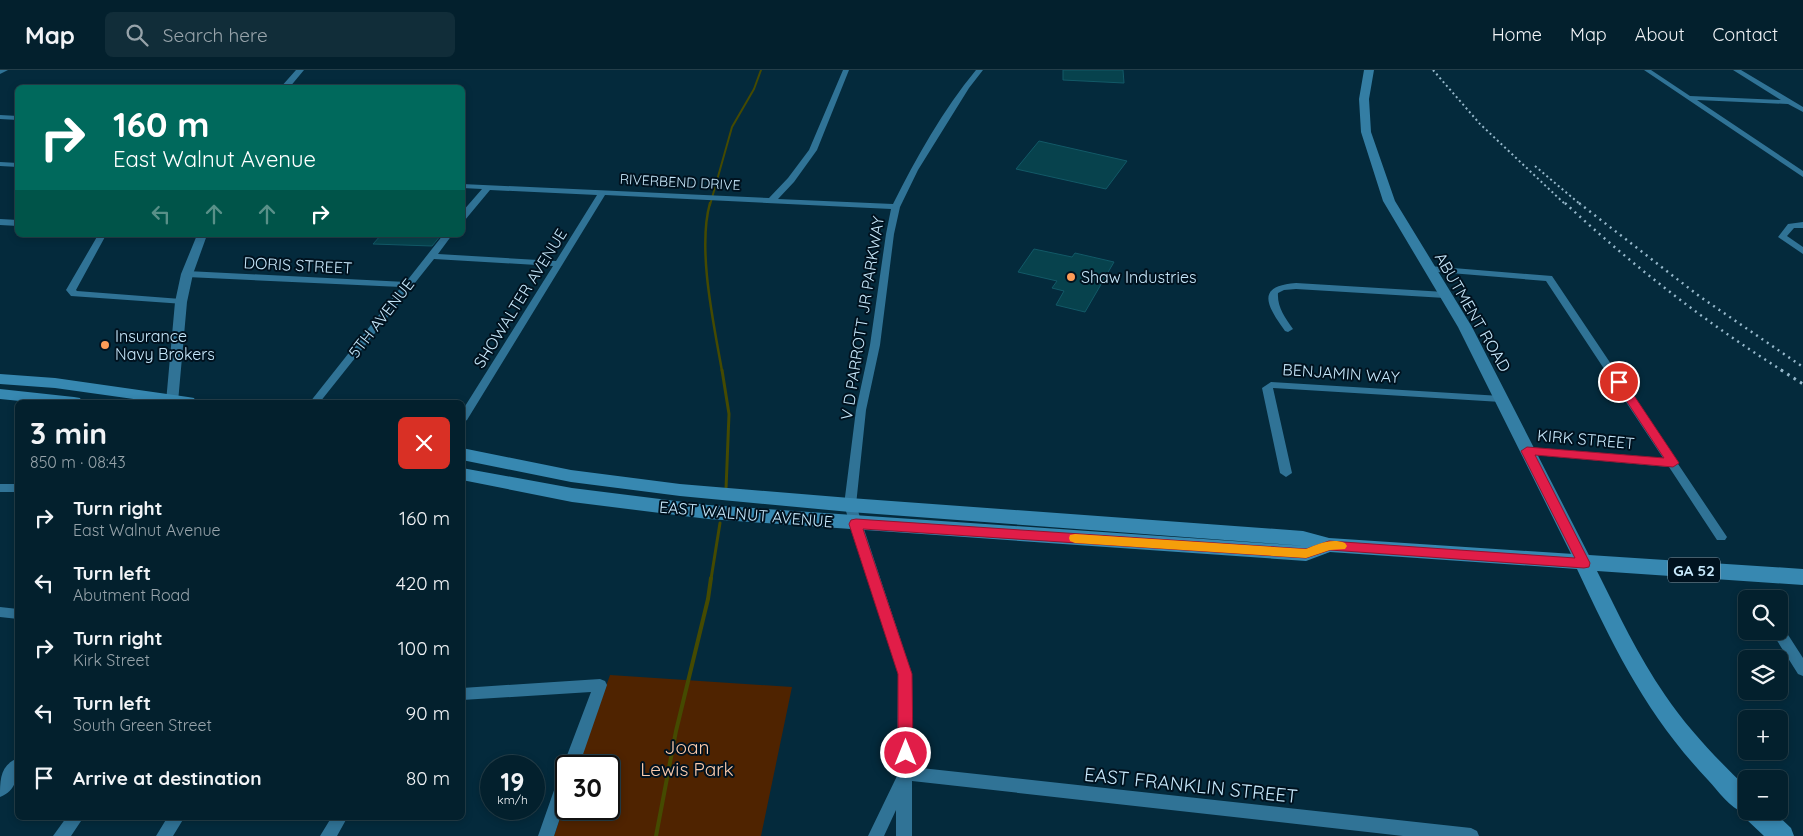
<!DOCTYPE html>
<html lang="en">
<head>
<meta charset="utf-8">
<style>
  :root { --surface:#03202d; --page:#112d39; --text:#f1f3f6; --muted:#97a3aa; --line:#243e49 }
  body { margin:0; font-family:Quicksand,sans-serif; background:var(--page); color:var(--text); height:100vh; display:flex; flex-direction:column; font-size:19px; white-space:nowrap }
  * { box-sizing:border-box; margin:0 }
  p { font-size:16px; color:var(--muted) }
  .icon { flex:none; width:28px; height:28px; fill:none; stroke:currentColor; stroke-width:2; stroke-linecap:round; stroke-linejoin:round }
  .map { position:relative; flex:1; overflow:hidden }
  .panel { position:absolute; left:15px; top:330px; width:450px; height:420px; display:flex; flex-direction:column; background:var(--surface); border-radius:8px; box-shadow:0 2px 8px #0003,0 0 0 1px var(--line) }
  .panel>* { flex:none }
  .top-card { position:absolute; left:15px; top:15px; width:450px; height:152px; border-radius:8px; box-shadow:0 2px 8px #0003,0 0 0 1px var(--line); background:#00695c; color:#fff; overflow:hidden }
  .controls { position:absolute; left:1738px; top:520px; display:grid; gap:10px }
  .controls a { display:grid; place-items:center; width:50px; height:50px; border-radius:8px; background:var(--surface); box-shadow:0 2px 8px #0003,0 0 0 1px var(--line); font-size:25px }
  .speed { position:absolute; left:480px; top:685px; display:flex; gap:10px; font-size:25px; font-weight:700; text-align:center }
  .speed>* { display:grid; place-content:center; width:65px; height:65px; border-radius:50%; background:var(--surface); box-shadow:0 2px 8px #0003,0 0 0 1px var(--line); line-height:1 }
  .speed small { font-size:12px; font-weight:400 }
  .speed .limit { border:2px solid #111; border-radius:8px; background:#fff; color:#111 }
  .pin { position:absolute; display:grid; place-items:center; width:42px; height:42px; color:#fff; margin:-21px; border:2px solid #fff; border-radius:50%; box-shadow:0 1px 5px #0007 }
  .me { position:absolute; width:55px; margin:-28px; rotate:0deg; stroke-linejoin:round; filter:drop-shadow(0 0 4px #0008) }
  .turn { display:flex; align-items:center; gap:18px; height:105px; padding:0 15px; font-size:22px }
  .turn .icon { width:65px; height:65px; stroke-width:2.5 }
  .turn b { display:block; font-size:35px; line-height:42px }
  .lanes { display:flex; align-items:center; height:48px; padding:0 15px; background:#0003; justify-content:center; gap:25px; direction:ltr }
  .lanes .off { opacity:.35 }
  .round { display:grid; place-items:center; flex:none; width:52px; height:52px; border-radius:8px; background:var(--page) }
  .head { display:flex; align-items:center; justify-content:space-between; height:85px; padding:0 15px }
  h1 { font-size:30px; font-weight:700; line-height:38px }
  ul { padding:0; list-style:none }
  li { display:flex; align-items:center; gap:15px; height:65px; padding:0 15px }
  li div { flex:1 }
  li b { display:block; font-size:19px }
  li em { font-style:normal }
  header { display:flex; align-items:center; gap:30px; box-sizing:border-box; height:70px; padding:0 25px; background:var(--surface); border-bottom:1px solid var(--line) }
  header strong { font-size:24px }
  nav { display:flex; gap:28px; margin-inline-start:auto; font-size:18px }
  .search { width:350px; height:45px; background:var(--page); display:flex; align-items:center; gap:12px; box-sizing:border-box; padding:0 18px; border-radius:8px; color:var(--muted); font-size:19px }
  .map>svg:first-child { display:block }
  .green { fill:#4f2300 }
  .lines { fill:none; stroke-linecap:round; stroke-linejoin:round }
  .stream-far3 { stroke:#454a01; stroke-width:2 }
  .stream-far2 { stroke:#454a01; stroke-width:2.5 }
  .stream-far1 { stroke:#454a01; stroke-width:3 }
  .stream { stroke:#454a01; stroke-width:4 }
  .building { fill:#07424d; stroke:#125967 }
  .minor { fill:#307396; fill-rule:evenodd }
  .tertiary { fill:#307396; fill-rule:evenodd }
  .secondary { fill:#347ea4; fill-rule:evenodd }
  .primary { fill:#3788b1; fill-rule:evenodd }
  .rail-far2 { stroke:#96b8cb; stroke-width:2; stroke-dasharray:2 3; stroke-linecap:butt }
  .rail-far1 { stroke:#96b8cb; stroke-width:2.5; stroke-dasharray:2 4.5; stroke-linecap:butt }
  .rail { stroke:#96b8cb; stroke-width:3; stroke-dasharray:2.5 5; stroke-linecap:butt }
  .route { fill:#e11d48; stroke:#92132f }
  .slow { fill:#f59e0b }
  .poi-dot { fill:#fd9c57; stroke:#00121f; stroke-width:2 }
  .labels { text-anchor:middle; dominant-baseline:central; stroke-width:4; stroke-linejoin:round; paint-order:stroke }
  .far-street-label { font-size:14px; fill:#c7e8fb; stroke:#00121f }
  .shield { fill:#00121f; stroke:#8ba8b9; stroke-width:1 }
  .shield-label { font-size:15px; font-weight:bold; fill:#c7e8fb }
  .street-label { font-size:16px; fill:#c7e8fb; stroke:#00121f }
  .poi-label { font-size:16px; fill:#c7e8fb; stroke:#00121f; text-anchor:start }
  .near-park-label { font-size:19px; fill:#fccbac; stroke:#00121f }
  .near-street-label { font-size:19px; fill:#c7e8fb; stroke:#00121f }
</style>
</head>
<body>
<header>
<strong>Map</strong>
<div class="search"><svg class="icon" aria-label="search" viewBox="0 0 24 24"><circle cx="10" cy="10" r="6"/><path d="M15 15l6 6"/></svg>Search here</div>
<nav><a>Home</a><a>Map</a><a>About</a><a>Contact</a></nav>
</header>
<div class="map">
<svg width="1803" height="766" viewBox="0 0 1803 766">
  <rect width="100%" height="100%" fill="#042a3c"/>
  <!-- green -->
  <path class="green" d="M610 605 792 617 761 766H554L566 731V739H609V696H578Z"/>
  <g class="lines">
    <!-- stream-far3 -->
    <path class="stream-far3" d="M710 135 732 57 754 19 761 0"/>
    <!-- stream-far2 -->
    <path class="stream-far2" d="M710 133C697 179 714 255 722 301"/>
    <!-- stream-far1 -->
    <path class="stream-far1" d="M722 300 729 344 726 419
      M711 509 720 453"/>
    <!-- stream -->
    <path class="stream" d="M656 766 676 661 708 529 711 508"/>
  </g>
  <!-- building -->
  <path class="building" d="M1063 0H1123L1124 13 1063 10Z
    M1039 71 1127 91 1106 119 1016 99Z
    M381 165H441L432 176 373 174Z
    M1034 179 1072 187 1075 183 1114 192 1085 242 1056 235 1064 221 1052 218 1057 211 1018 202Z"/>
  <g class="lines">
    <!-- minor -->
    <path class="minor" d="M0 0H8L0 4Z
      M843 0H849L817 80 794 112 778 129 893 134C916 88 943 40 976 0H983L969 18 918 100 900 137 894 164 880 275 866 340 856 435 912 604V697L1471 758 1477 761 1479 766H1403L912 711V766H896V740L884 766H868L897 706 898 604 844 435 856 340 870 275 886 164 891 139 605 125 467 350 462 353V341L553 196 434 189 320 332H310L401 217 187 207 182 204 187 201 406 212 443 165H452L438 184 556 191 597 125 490 120 465 150H462V142L482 119 462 118V114L769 128 788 108 809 80Z
      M1644 0H1651L1690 26 1781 30 1733 0H1741L1803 37V42L1788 34 1697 30 1803 101V107Z
      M0 45 18 46V50L0 49Z
      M0 92 18 93V97L0 96Z
      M0 149 18 150V156L0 155Z
      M1803 152V158H1794L1787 166 1803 177V184L1778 167 1788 154Z
      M98 165H106L76 220 77 221 181 229 186 232 184 234 71 226 66 220Z
      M1429 196 1552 206 1725 464 1727 467 1725 470H1717L1669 397 1523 384 1521 381 1523 378 1527 377 1663 388 1546 211 1426 201V197Z
      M1296 213 1445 222 1450 225 1445 228 1296 219 1284 220 1278 223C1277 237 1285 248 1293 259L1288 262 1285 261C1267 236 1255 216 1296 213Z
      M1271 312 1501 326 1506 329 1501 332 1273 318 1292 403 1286 407 1280 403 1262 318Z
      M0 414H18V422H0Z
      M0 537 18 539V549L0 547Z
      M1779 556 1783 557 1803 588V606L1798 604 1771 561H1779Z
      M600 609 605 611 607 615 579 696H566V701L563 696 591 622 462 630V618Z
      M566 702V730L554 766H538L558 709 561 704Z
      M66 748H83L71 766H53Z
      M167 748H184L173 766H156Z
      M331 748H347L337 766H320Z"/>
    <!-- tertiary -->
    <path class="tertiary" d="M296 0H304L289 18H280Z
      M197 165H207L193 204 187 232 178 332H166L175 232 181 204Z
      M18 688C18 704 18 720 0 727 0 710 0 695 18 688Z"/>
    <!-- secondary -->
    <path class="secondary" d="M1364 0H1374L1369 29 1371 62 1395 131 1472 257 1593 493 1590 498 1584 500 1578 498 1458 257 1383 131 1361 62 1359 29Z"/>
    <!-- primary -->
    <path class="primary" d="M0 304 55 308 188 327 194 328 196 332H155L55 318 0 314Z
      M0 319 74 327 80 328 82 332H30L0 329Z
      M462 378 571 400 680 414 850 428 1303 461 1329 468 1803 499V515L1597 501C1618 543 1638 586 1665 625 1688 659 1717 689 1746 717V741H1773L1791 758 1794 766H1764L1746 749 1744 743C1730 738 1718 721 1708 710 1646 644 1615 580 1577 499L1330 482 1306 491 708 449 572 432 462 410V398L572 418 708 435 1306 476 850 442 680 426 571 412 462 390Z"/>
    <!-- rail-far2 -->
    <path class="rail-far2" d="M1433 0 1480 54 1566 135
      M1535 96 1581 135"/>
    <!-- rail-far1 -->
    <path class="rail-far1" d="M1565 133C1633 196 1705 252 1783 301
      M1579 133 1699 226 1803 297"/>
    <!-- rail -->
    <path class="rail" d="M1781 300 1803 314"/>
  </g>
  <!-- route -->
  <path class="route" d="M1619 308 1623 309 1679 393 1673 397 1535 385 1590 493 1589 497 1584 498 1330 480 1306 488 863 459 912 604 913 683 911 688 906 690 900 688 898 683V604L849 454 851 450 856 449 1306 479 1329 471 1575 488 1521 381 1527 377 1664 388 1614 312Z"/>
  <!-- slow -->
  <path class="slow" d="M1075 464 1306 479C1319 474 1331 468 1345 473L1347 476 1345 479 1330 480 1306 488 1075 473 1070 471 1069 468 1070 465Z"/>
  <!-- markers -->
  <g class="poi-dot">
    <circle cx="1071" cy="207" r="5"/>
    <circle cx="105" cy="275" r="5"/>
  </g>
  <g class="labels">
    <!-- far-street labels -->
    <g class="far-street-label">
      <text transform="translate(680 112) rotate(3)">RIVERBEND DRIVE</text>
    </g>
    <!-- shield labels -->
    <rect class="shield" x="1668" y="487.5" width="52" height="25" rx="4"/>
    <g class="shield-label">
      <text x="1694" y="500">GA 52</text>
    </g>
    <!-- street labels -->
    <g class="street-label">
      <text transform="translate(298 195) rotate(3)">DORIS STREET</text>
      <text transform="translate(520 228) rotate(-58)">SHOWALTER AVENUE</text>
      <text transform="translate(1473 242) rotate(60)">ABUTMENT ROAD</text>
      <text transform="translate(381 248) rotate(-52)">5TH AVENUE</text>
      <text transform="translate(862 248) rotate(-81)">V D PARROTT JR PARKWAY</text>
      <text transform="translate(1341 303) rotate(4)">BENJAMIN WAY</text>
      <text transform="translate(1586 369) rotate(5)">KIRK STREET</text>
      <text transform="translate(746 444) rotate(5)">EAST WALNUT AVENUE</text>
    </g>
    <!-- poi labels -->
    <g class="poi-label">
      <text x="1081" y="207">Shaw Industries</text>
      <text x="115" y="266">Insurance<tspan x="115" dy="18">Navy Brokers</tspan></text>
    </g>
    <!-- near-park labels -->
    <g class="near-park-label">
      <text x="687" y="677">Joan<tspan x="687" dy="22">Lewis Park</tspan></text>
    </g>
    <!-- near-street labels -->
    <g class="near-street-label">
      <text transform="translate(1191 715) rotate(6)">EAST FRANKLIN STREET</text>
    </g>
  </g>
</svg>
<div class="controls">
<a><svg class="icon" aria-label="search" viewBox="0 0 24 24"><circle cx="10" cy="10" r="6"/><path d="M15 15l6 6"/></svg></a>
<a><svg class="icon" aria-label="layers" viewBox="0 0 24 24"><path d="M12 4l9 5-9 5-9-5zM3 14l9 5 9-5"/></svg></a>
<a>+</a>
<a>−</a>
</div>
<div class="speed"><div>19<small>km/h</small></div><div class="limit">30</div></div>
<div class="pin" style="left:1619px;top:312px;background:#d93025"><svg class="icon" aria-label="arrive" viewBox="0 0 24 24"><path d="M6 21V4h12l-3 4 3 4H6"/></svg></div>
<svg class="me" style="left:906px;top:683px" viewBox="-20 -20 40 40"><circle r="17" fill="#e11d48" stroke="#fff" stroke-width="3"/><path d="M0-11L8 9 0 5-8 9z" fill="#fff"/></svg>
<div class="top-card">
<div class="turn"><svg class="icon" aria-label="right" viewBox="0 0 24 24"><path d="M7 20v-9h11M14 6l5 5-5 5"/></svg><div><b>160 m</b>East Walnut Avenue</div></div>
<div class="lanes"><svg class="icon off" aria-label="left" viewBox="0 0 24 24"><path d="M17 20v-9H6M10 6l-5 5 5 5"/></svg><svg class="icon off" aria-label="ahead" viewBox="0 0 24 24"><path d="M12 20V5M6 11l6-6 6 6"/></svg><svg class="icon off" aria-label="ahead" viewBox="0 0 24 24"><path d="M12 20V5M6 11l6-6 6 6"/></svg><svg class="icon" aria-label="right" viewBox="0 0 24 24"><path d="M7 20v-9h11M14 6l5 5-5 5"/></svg></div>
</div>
<section class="panel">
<div class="head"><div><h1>3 min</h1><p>850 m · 08:43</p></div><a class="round" style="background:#d93025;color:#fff"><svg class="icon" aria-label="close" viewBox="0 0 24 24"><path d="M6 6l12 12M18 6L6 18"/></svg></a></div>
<ul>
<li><svg class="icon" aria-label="right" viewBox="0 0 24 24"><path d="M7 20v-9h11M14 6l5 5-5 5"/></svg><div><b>Turn right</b><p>East Walnut Avenue</p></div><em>160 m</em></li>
<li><svg class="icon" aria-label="left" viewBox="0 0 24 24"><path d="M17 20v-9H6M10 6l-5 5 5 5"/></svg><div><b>Turn left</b><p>Abutment Road</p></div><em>420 m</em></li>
<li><svg class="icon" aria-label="right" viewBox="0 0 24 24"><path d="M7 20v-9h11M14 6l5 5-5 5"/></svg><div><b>Turn right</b><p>Kirk Street</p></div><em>100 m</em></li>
<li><svg class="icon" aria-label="left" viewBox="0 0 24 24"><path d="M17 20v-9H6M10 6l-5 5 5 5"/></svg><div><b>Turn left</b><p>South Green Street</p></div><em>90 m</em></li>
<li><svg class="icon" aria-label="arrive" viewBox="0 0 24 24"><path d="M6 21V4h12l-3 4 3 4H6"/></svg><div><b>Arrive at destination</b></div><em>80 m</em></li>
</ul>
</section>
</div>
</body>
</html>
